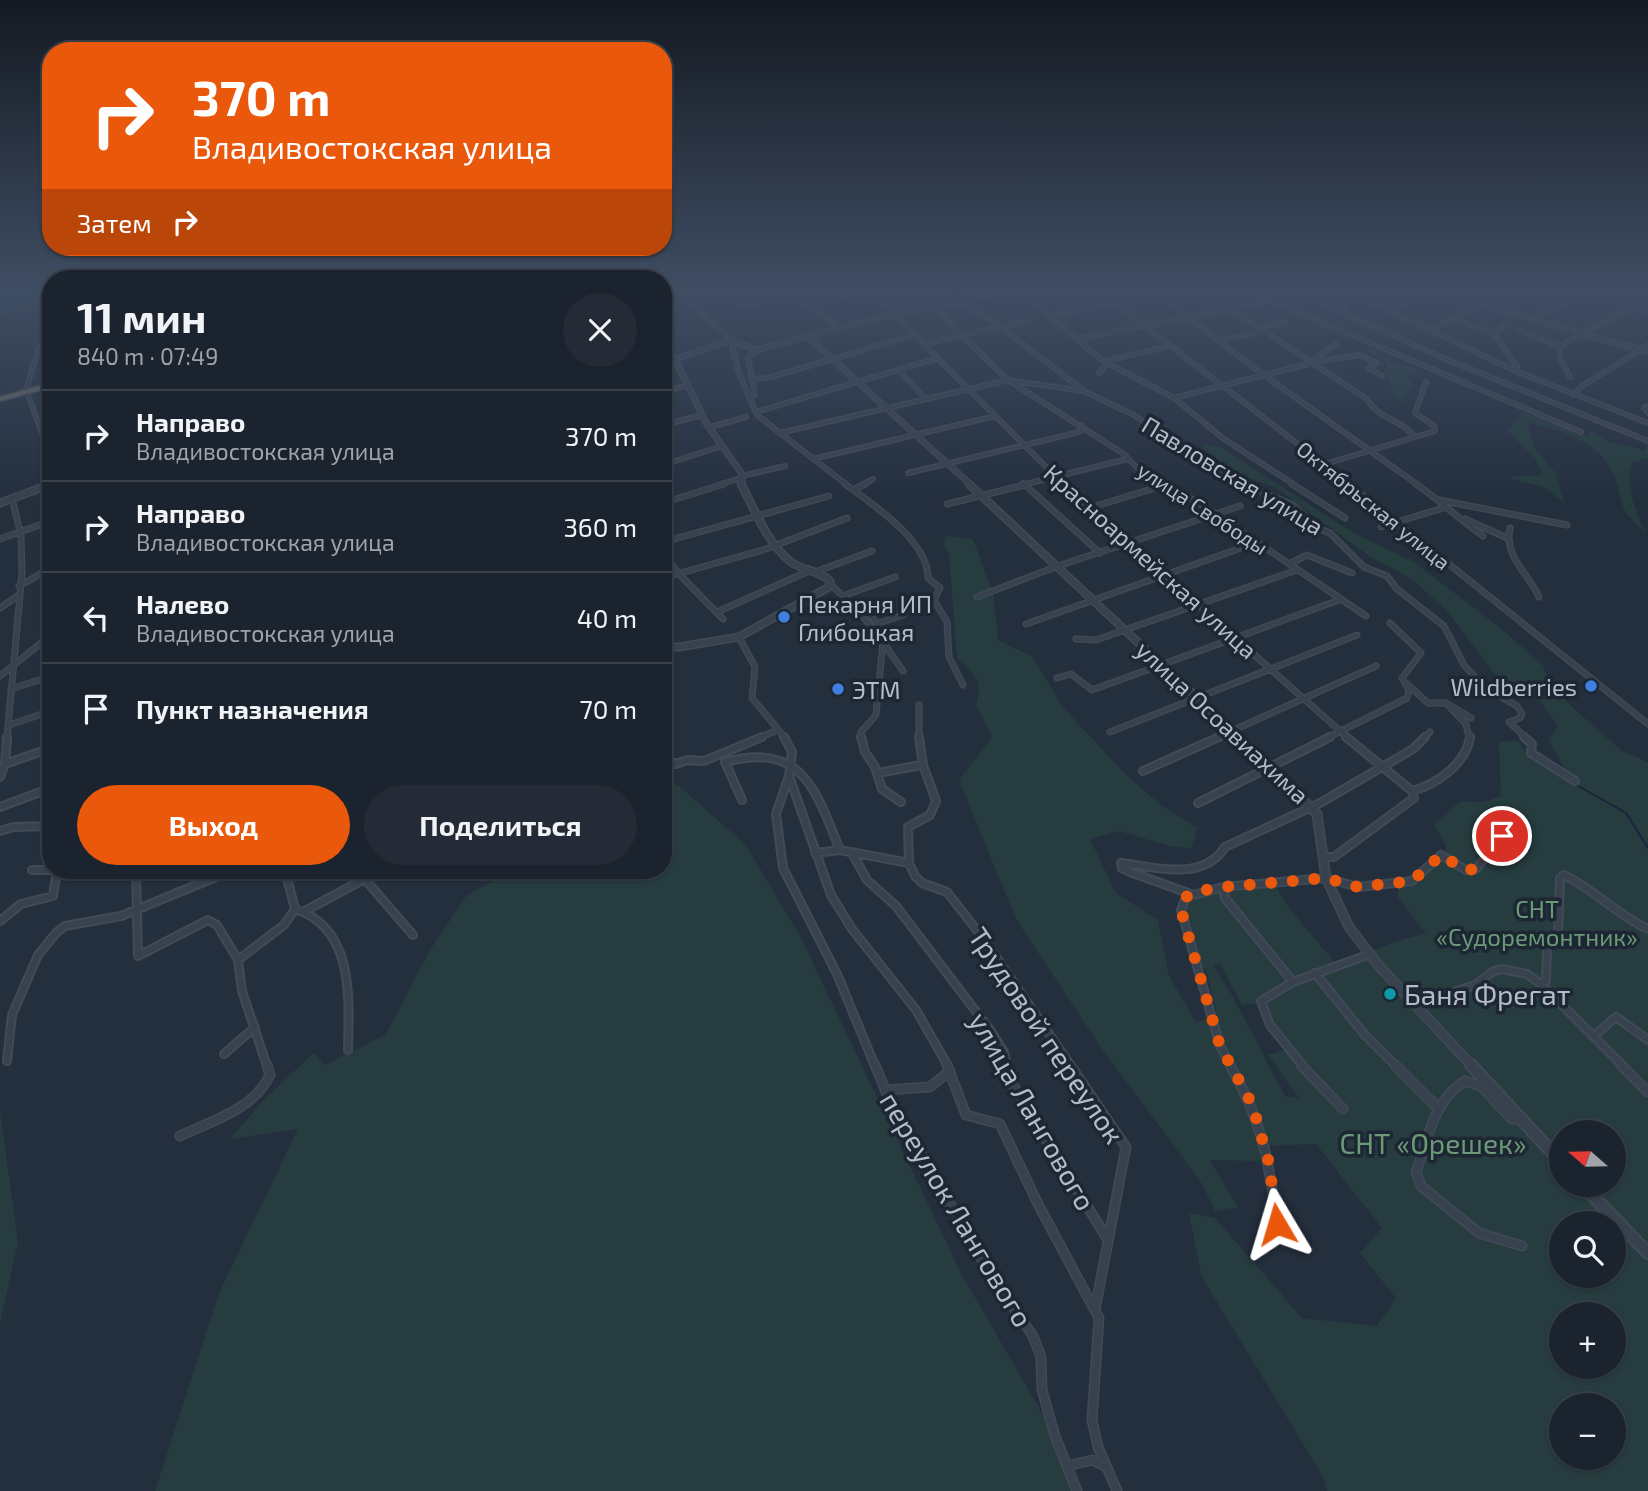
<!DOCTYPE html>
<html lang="ru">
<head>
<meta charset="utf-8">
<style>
  :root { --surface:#1b232e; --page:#242b36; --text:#f1f3f6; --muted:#a0a4aa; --line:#39404a; --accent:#ea580c }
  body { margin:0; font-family:"Exo 2",sans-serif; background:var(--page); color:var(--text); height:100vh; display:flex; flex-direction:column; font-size:26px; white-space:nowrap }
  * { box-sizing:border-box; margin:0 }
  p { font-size:23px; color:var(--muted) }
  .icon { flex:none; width:38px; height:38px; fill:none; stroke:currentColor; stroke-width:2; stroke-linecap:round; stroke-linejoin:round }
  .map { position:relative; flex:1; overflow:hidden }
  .sheet { position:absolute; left:42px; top:270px; width:630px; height:609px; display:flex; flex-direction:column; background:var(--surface); border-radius:28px; box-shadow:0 2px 5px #0004,0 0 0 2px var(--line) }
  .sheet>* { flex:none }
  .guide { position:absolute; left:42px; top:42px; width:630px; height:214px; border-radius:28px; box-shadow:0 2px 5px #0004,0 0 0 2px var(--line); background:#ea580c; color:#fff; overflow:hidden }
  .needle { width:46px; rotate:290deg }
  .buttons { position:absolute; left:1549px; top:1120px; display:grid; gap:14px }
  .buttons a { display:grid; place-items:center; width:77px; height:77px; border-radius:50%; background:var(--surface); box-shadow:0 2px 5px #0004,0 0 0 2px var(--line); font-size:35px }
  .pin { position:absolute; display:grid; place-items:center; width:60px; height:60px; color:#fff; margin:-30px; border:4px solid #fff; border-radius:50%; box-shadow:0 2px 7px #0007 }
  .me { position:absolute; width:77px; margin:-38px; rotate:353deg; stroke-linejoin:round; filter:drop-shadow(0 0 5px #0008) }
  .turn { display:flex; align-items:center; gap:24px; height:147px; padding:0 35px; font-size:32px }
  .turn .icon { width:91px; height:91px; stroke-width:2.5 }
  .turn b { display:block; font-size:49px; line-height:60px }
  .then { display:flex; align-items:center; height:66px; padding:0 35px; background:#0003; gap:14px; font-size:26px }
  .round { display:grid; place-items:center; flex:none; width:74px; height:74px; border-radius:37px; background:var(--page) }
  .head { display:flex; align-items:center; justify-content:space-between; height:119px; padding:0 35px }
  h1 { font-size:42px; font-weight:700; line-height:52px }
  .cta { display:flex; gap:14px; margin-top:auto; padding:14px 35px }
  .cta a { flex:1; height:80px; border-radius:42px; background:var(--accent); color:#fff; font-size:28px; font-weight:700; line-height:80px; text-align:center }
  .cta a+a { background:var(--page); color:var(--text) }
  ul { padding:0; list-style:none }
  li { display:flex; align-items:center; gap:21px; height:91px; padding:0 35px; border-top:2px solid var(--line) }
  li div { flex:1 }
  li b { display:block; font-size:26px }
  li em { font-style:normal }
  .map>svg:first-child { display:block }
  .medical { fill:#32303f }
  .green { fill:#263c3f; fill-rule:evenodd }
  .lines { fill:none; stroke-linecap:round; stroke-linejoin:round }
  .stream { stroke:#17263c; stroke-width:2 }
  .minor-far3-casing { stroke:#414a57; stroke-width:6 }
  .minor-far2-casing { stroke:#414a57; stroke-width:7 }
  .minor-far1-casing { stroke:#414a57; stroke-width:10 }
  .minor-casing { stroke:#414a57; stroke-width:11 }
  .tertiary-far3-casing { stroke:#414a57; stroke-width:7 }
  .tertiary-far2-casing { stroke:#414a57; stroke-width:9 }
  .tertiary-far1-casing { stroke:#414a57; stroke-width:11 }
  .tertiary-casing { stroke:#414a57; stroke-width:14 }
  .trunk-casing { stroke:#434c59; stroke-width:3 }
  .minor-far3 { stroke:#38414e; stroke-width:3.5 }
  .minor-far2 { stroke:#38414e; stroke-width:4.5 }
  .minor-far1 { stroke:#38414e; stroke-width:6 }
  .minor { stroke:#38414e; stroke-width:8 }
  .tertiary-far3 { stroke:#38414e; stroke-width:4.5 }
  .tertiary-far2 { stroke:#38414e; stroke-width:6 }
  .tertiary-far1 { stroke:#38414e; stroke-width:8 }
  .tertiary { stroke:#38414e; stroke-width:10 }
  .trunk { fill:#656462; fill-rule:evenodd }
  .route { stroke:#ea580c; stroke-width:12; stroke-dasharray:0 21.6 }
  .shop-dot { fill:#3f7fe0; stroke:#1d2633; stroke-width:2.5 }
  .culture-dot { fill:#0f9aa8; stroke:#1d2633; stroke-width:2.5 }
  .labels { text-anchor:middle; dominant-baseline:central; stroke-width:7; stroke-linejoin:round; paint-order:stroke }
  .far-street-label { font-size:21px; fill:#b4bcc9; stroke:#1d2633 }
  .street-label { font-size:24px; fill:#b4bcc9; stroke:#1d2633 }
  .poi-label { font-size:24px; fill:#b4bcc9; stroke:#1d2633; text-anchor:start }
  .park-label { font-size:24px; fill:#6b9a76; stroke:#1d2633 }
  .near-poi-label { font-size:28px; fill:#b4bcc9; stroke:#1d2633; text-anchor:start }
  .near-street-label { font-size:28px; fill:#b4bcc9; stroke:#1d2633 }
  .near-park-label { font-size:28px; fill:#6b9a76; stroke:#1d2633 }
</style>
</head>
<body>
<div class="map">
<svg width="1648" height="1491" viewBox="0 0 1648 1491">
  <rect width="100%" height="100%" fill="#242f3e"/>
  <!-- medical -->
  <path class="medical" d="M713 289H783L793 297 756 308 734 307Z"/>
  <!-- green -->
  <path class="green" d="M0 289H51V301L0 316Z
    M1367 347 1394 364 1413 367 1421 372H1410L1406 378 1412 383 1401 404 1390 390 1392 385 1384 371 1387 367 1386 362 1365 349Z
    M1523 412 1589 437 1590 431 1610 442 1645 451 1648 443V458L1632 463C1624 479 1637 518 1646 534 1640 527 1628 517 1624 509 1620 498 1619 485 1613 473 1598 440 1560 430 1527 422L1534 447 1555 472 1565 504 1546 488 1506 477 1543 475 1536 459 1508 431Z
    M1200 445 1218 446 1354 533 1414 562 1498 626 1543 665 1548 679 1570 705 1622 751 1648 762V1491H1327L1324 1479 1202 1277 1189 1213 1215 1218 1302 1318 1377 1326 1396 1298 1360 1253 1382 1228 1316 1144 1260 1146V1161L1210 1160 1238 1207 1215 1211 1202 1184 1102 1049 1016 919 959 780 992 737 976 705C984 682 975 673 957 659L949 553 943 545 946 536 973 539 993 593 998 640 1033 657 1062 706 1127 776 1161 805 1197 828 1192 848 1173 847 1119 831 1090 839 1116 893 1158 920 1169 976 1196 1022 1217 1016 1206 968 1200 969 1181 910 1193 893 1274 883 1290 909 1337 965C1369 954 1392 939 1426 934L1398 897V888L1411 886 1447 857 1446 845 1434 824 1461 801 1484 802 1501 796 1499 742 1517 740 1528 755 1573 785 1577 782C1564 772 1558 755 1548 741L1558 726 1540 701 1502 684 1446 610 1412 579 1372 558 1276 488 1236 473ZM1220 963 1242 1005 1256 1003 1260 1005 1288 1049 1268 1055 1299 1098 1285 1096 1232 995 1213 966ZM1561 1132H1614V1185H1561ZM1561 1223H1614V1276H1561ZM1561 1314H1614V1367H1561ZM1561 1405H1614V1458H1561Z
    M663 778 679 786 746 845 799 934 961 1273 1066 1455 1080 1491H155L219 1293 298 1129 230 1139 267 1096 314 1053 325 1065 386 1034 430 950 466 896 513 870H663Z
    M0 1111 18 1242 0 1323Z"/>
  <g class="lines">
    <!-- stream -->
    <path class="stream" d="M948 289 999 314
      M40 339 51 333
      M41 340 46 348 41 364
      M1573 783 1626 813 1648 848"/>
    <defs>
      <path id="minor-far3" d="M675 289 731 340 739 373 757 415 847 485
        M690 289 702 299 690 303
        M787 289 837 327
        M873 289 896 314
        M915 289 1008 380 1124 454 1139 470 1163 485
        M1020 289 1100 359 1174 398 1224 439 1295 485
        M1097 289 1351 485
        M1151 289 1264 375 1418 485
        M1201 289 1367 399C1377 418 1402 420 1415 437
        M1243 289 1581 432
        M1290 289 1448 360 1648 441
        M1581 289 1648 311
        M1157 293 1178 289
        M1638 294 1648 297
        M1028 296 1064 289
        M1284 298 1289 289
        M958 302 993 321 1084 391 1134 415 1223 475 1247 485
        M807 303 875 291
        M1387 311 1425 293
        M1344 313 1345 290 1518 372 1648 423
        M895 315 1064 485
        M1051 316 1115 303
        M1455 318 1494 334
        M1533 319 1586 291
        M1258 327 1286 322
        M1503 327 1494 334 1517 367
        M1518 330 1560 346
        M1428 331 1512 289
        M807 336 896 314 1021 290
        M1077 339 1272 301
        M1218 341 1263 331
        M924 344 1023 322
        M39 347 26 390 51 457
        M1105 361 1169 346
        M1318 361 1360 355 1377 363 1369 368 1382 376
        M663 363 675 359
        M898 370 925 398
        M1099 373 1108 362
        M1570 377 1560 358 1559 346 1634 306 1639 301V290L1643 289
        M753 379 771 377 914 335
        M663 392 688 385
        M1573 395 1582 386 1648 345
        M1174 398 1308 364 1336 344
        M749 399 755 395 748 357 757 350
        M1648 406 1644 408 1648 413
        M756 412 938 358
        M663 425 702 415
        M710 427 746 417
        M780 433 1008 380 1084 391
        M813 459 995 416
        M1325 464 1435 431 1434 426 1415 413 1426 382
        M663 465 722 446
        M908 473 1071 434 1081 431V425
        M742 476 785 466
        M1023 483 1025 485
        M718 485 741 478
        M862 485 873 479
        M1022 485 1127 459"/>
      <path id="minor-far2" d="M845 484C872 504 928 540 928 578L940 588 934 600 947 622 949 657 963 685
        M1024 484 1100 553
        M1062 484 1348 738
        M1160 484 1198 502 1366 616
        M1243 484 1293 505 1320 529 1330 533 1364 567 1387 576 1397 589 1444 626 1464 665 1485 688 1517 706 1522 714 1520 718 1509 722 1526 738
        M1292 484 1345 518
        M1349 484 1648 724
        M1416 484C1439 500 1459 519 1483 536
        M855 489 865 484
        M1439 500 1567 525
        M663 503 724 484
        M947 504 1029 484
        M663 506 670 517
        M1089 508 1165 485
        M1465 519 1507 538
        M1381 527 1443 508
        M1510 528C1504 558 1528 572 1539 597
        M0 539 51 521
        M663 542 829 496
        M663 552 678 573 723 619
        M1289 564 1307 555 1352 573
        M815 572 872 551
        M663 578 766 549 847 518
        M830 584 856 608 883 642 876 715 861 732V738
        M19 586 51 568
        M843 596 895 577
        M977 597 1058 566 1240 506
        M0 608 19 595
        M856 608 871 615 887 639 883 642 903 671
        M717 612 809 571
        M879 623 903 615
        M1026 624 1258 542
        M739 637 755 667 752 698 785 738
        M1076 639 1096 640 1297 570
        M663 652 670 647
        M0 676 51 635
        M1057 678 1071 674 1092 690 1339 600
        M1407 684 1428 703H1446L1471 718
        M11 689 51 676
        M1446 703 1466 724 1469 738
        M9 725 51 711
        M1110 732 1357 635
        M7 738 22 573 21 535 12 499
        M758 738 778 730
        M919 738V705
        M1216 738 1376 666
        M1327 738 1407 698 1409 690 1402 678 1421 653 1390 623
        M1424 738 1430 732"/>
      <path id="minor-far1" d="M784 737 792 752 789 776 831 895 852 929 916 1010 948 1066
        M861 737 865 752 875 767 882 789 901 802
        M919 737 923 765 936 801 930 815 908 827 909 863 915 876 922 883 947 892 983 938 1071 1066
        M1524 737 1532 744 1531 753 1575 781
        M663 750 666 759 676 764 687 760 704 761 762 737
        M5 764 51 748
        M1143 771 1219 737
        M878 773 921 765
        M789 776 776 814 783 868 837 974 875 1066
        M0 777 5 764 7 737
        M1412 791C1437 784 1466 764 1470 737
        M742 800 725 762C803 741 816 791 840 850
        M1198 803 1330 737
        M0 807 51 788
        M0 831 13 827 51 826
        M815 853 840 850 909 863
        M852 853 867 880 896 906 990 1030 1004 1052 1007 1066
        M1323 857H1334L1414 798 1412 791 1346 737
        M1121 863C1156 867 1203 882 1225 847L1320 803 1413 749 1425 737
        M1121 863 1122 868 1130 872 1191 894
        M32 870H53
        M136 870 138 956 208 920 217 925 238 960 242 991 267 1066
        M285 870 295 909
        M357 870 413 935
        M137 875 153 870
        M1223 887 1225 898 1293 982
        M295 909C355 928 349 1000 348 1050
        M305 911 381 870
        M0 921 21 904 53 896 57 870
        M238 960 284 925 295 909
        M1315 973 1364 1034 1396 1066
        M1541 984 1546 981 1547 948 1558 933 1560 878 1564 875C1595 890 1617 915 1648 929
        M1416 1005 1475 985 1494 971 1503 969 1527 974 1541 984 1623 1066
        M1594 1036 1616 1017 1648 1040
        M224 1054 255 1027
        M7 1061 12 1015 38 955 56 933 65 926 121 916 233 870
        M1231 1066 1220 1046 1181 910 1186 897 1223 887 1326 878 1358 887 1412 881 1441 855 1466 870 1476 869 1502 836
        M1303 1066 1270 1025 1261 1001 1293 982 1370 954"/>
      <path id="minor" d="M875 1065 897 1118 922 1155 989 1272 1033 1336 1041 1357 1042 1390 1055 1436 1077 1491
        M947 1065 966 1115 1000 1124 1038 1204 1099 1318 1092 1420 1098 1447 1117 1491
        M1007 1065 1011 1082 1108 1240
        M1070 1065 1126 1147 1095 1310
        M1230 1065C1262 1121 1269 1160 1277 1224
        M1301 1065 1343 1109
        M1395 1065 1438 1108
        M1621 1065 1648 1092
        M885 1090 930 1087 950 1071
        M1519 1118 1512 1119 1481 1086 1465 1081C1434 1099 1427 1141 1416 1172L1421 1186 1479 1233 1522 1246
        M180 1136C212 1121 254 1109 270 1075L267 1065
        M1067 1466 1092 1460 1105 1466"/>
      <path id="tertiary-far3" d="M1342 289 1444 294 1648 352
        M663 344 675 359 706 423 742 474V485
        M675 359 731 340 757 350 807 336 971 485
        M48 485 51 484"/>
      <path id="tertiary-far2" d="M969 484 1240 738
        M0 503 51 484
        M663 639 670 647H679L739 637 829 587 830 581C819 570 803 571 791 562 767 543 755 510 741 484"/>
      <path id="tertiary-far1" d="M1238 737 1317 814 1326 878 1349 927 1379 966 1472 1066"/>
      <path id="tertiary" d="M1471 1065 1561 1162
        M1582 1185 1648 1253"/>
      <path id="trunk" d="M51 383V387L0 401V397Z"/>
    </defs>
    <!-- minor-far3 casing -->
    <use href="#minor-far3" class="minor-far3-casing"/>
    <!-- minor-far2 casing -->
    <use href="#minor-far2" class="minor-far2-casing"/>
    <!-- minor-far1 casing -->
    <use href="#minor-far1" class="minor-far1-casing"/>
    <!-- minor casing -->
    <use href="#minor" class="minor-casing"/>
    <!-- tertiary-far3 casing -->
    <use href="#tertiary-far3" class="tertiary-far3-casing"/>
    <!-- tertiary-far2 casing -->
    <use href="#tertiary-far2" class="tertiary-far2-casing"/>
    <!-- tertiary-far1 casing -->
    <use href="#tertiary-far1" class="tertiary-far1-casing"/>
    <!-- tertiary casing -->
    <use href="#tertiary" class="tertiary-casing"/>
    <!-- trunk casing -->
    <use href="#trunk" class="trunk-casing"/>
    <!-- minor-far3 -->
    <use href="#minor-far3" class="minor-far3"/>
    <!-- minor-far2 -->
    <use href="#minor-far2" class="minor-far2"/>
    <!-- minor-far1 -->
    <use href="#minor-far1" class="minor-far1"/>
    <!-- minor -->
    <use href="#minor" class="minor"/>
    <!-- tertiary-far3 -->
    <use href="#tertiary-far3" class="tertiary-far3"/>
    <!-- tertiary-far2 -->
    <use href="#tertiary-far2" class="tertiary-far2"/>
    <!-- tertiary-far1 -->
    <use href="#tertiary-far1" class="tertiary-far1"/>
    <!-- tertiary -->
    <use href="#tertiary" class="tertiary"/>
    <!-- trunk -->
    <use href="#trunk" class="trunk"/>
  </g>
  <!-- sky -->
  <linearGradient id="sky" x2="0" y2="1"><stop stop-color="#141a22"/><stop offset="0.58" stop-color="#3f4d63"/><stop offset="1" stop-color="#3f4d63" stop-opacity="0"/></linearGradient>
  <rect width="1648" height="498" fill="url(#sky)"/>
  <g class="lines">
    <!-- route -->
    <path class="route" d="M1277 1224 1269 1163 1252 1104 1220 1046 1181 910 1186 897 1193 892 1223 887 1326 878 1358 887 1412 881 1441 855 1466 870 1476 869 1502 836"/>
  </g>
  <!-- markers -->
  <g class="shop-dot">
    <circle cx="784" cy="617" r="7"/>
    <circle cx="1591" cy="686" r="7"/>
    <circle cx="838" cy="689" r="7"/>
  </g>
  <circle class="culture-dot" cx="1390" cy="994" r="7"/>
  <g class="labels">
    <!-- far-street labels -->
    <g class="far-street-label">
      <text transform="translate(1374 505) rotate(39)">Октябрьская улица</text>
      <text transform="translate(1203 508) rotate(33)">улица Свободы</text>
    </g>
    <!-- street labels -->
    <g class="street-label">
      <text transform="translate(1233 475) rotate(31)">Павловская улица</text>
      <text transform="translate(1151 561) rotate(42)">Красноармейская улица</text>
      <text transform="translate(1223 722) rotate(43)">улица Осоавиахима</text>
    </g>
    <!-- poi labels -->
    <g class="poi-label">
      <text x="798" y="603">Пекарня ИП<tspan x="798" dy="28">Глибоцкая</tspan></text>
      <text x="1577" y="686" text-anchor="end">Wildberries</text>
      <text x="852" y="689">ЭТМ</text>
    </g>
    <!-- park labels -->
    <g class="park-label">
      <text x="1537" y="908">СНТ<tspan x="1537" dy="28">«Судоремонтник»</tspan></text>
    </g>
    <!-- near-poi labels -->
    <g class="near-poi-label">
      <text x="1404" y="994">Баня Фрегат</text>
    </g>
    <!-- near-street labels -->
    <g class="near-street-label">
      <text transform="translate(1047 1035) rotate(56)">Трудовой переулок</text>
      <text transform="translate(1033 1111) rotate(60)">улица Лангового</text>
      <text transform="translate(957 1209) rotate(59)">переулок Лангового</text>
    </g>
    <!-- near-park labels -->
    <g class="near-park-label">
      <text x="1433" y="1143">СНТ «Орешек»</text>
    </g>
  </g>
</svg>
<div class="buttons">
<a><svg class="needle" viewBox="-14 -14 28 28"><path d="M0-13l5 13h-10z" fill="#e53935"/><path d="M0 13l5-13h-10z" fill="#a0a4aa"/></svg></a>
<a><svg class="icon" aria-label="search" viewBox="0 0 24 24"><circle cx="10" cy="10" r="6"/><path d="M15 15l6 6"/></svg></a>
<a>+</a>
<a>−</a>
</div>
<div class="pin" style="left:1502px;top:836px;background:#d93025"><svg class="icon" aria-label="arrive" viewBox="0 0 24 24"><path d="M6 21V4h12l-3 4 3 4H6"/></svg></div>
<svg class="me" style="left:1277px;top:1224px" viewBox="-20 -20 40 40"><path d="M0-17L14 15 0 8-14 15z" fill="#ea580c" stroke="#fff" stroke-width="4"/></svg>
<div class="guide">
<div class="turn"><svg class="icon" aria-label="right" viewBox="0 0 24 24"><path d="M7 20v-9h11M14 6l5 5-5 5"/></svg><div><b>370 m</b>Владивостокская улица</div></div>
<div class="then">Затем<svg class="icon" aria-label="right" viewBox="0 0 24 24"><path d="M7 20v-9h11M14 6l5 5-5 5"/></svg></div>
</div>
<section class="sheet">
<div class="head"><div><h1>11 мин</h1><p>840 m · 07:49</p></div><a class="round"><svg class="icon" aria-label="close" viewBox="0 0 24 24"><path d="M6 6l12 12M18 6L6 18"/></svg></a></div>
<ul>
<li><svg class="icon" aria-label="right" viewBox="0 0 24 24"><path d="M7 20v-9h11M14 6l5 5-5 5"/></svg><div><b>Направо</b><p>Владивостокская улица</p></div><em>370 m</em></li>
<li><svg class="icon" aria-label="right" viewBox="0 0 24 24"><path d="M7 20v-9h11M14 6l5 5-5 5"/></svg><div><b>Направо</b><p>Владивостокская улица</p></div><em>360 m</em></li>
<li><svg class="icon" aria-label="left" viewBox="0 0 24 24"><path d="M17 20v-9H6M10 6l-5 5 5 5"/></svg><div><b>Налево</b><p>Владивостокская улица</p></div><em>40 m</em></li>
<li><svg class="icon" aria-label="arrive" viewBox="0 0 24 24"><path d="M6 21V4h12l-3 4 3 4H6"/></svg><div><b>Пункт назначения</b></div><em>70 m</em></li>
</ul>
<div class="cta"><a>Выход</a><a>Поделиться</a></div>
</section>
</div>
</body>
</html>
